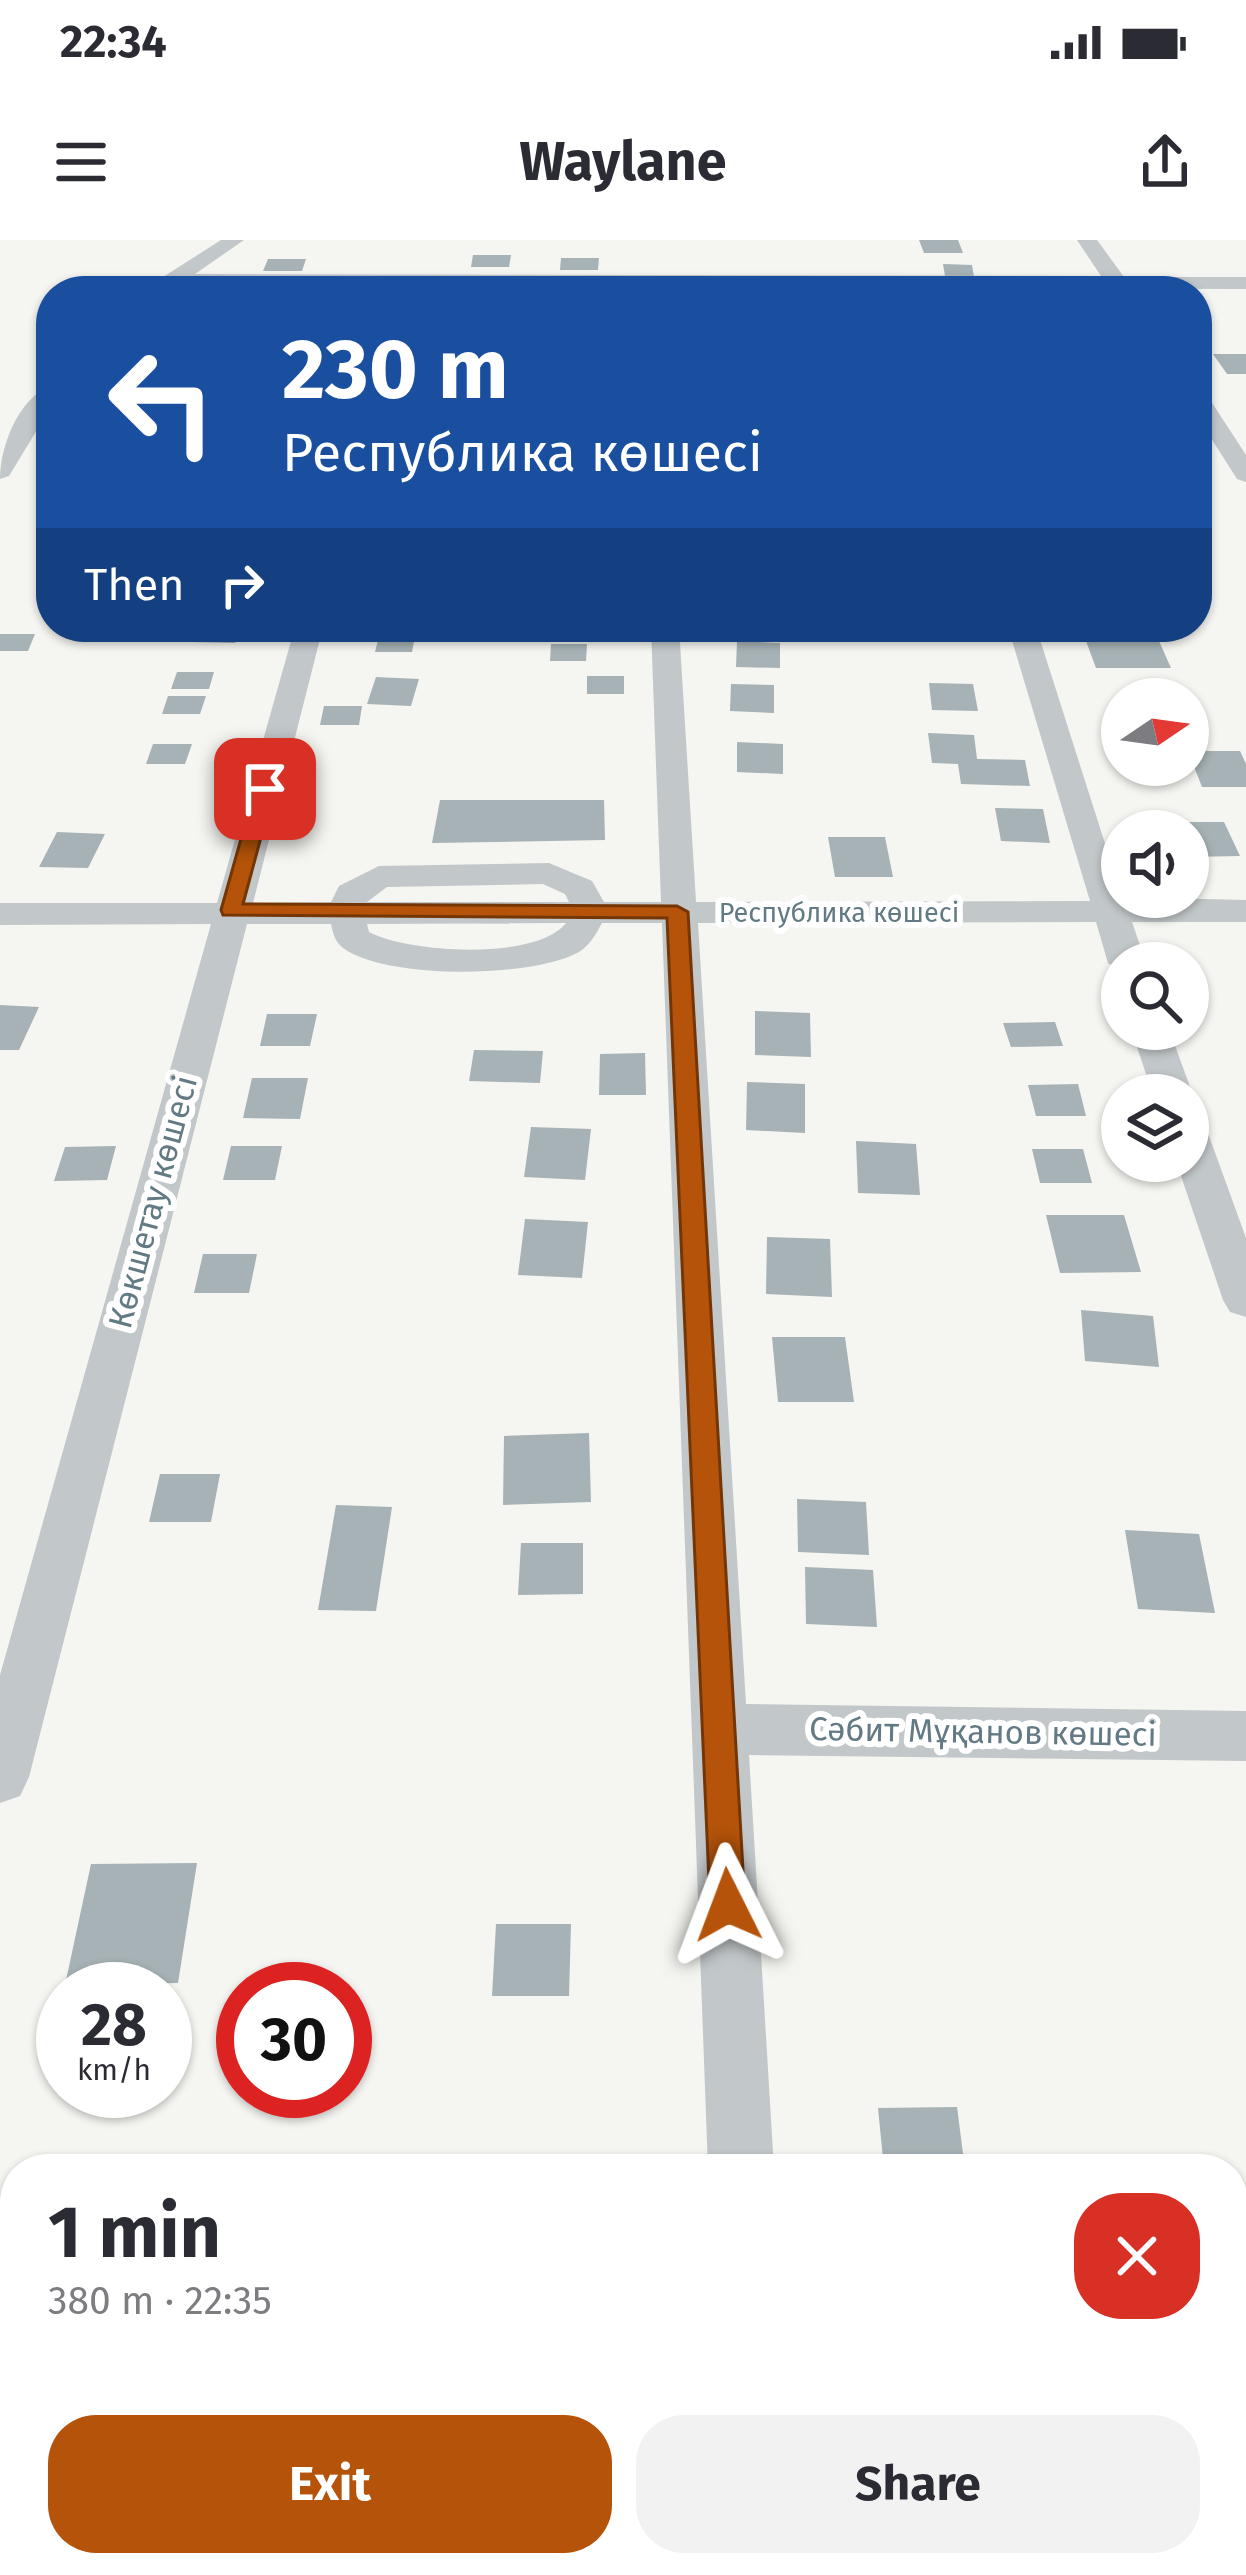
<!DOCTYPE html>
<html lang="en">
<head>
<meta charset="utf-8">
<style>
  :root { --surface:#fff; --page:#f2f2f3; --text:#2b2b33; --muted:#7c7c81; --accent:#b45309 }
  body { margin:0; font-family:"Fira Sans",sans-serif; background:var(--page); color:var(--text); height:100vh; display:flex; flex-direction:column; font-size:45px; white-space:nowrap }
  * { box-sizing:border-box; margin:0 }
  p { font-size:39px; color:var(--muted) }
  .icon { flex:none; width:66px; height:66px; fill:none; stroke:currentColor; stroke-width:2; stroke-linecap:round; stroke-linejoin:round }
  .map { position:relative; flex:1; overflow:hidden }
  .details { position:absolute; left:0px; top:1914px; width:1248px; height:423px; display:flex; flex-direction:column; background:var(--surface); border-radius:48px 48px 0 0; box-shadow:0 3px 9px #0004 }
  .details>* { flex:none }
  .banner { position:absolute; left:36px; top:36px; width:1176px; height:366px; border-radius:48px; box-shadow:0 3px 9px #0004; background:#1a4fa0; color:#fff; overflow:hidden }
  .needle { width:78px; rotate:77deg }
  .tools { position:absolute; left:1101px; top:438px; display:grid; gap:24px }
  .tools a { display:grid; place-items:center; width:108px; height:108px; border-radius:50%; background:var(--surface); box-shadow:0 3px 9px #0004; font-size:60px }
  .speed { position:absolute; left:36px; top:1722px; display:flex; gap:24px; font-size:60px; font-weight:700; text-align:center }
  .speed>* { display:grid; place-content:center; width:156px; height:156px; border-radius:50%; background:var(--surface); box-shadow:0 3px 9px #0004; line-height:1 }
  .speed small { font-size:30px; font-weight:400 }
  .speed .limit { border:18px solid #d22; background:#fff; color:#111 }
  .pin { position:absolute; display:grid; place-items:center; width:102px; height:102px; color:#fff; margin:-51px; border-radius:24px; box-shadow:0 6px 18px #0006 }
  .me { position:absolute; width:132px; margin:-66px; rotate:357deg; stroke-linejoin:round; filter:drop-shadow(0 0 9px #0008) }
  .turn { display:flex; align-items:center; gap:42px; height:252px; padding:0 48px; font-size:54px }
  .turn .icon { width:156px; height:156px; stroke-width:2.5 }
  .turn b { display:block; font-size:84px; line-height:102px }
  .then { display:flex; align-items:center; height:114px; padding:0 48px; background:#0003; gap:24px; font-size:45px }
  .round { display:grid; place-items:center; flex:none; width:126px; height:126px; border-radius:48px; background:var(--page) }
  .headline { display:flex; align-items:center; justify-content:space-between; height:204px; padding:0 48px }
  h1 { font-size:72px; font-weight:700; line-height:90px }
  .cta { display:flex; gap:24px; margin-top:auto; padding:24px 48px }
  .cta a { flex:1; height:138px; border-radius:48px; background:var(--accent); color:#fff; font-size:48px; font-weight:700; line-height:138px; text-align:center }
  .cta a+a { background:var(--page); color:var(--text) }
  .status { display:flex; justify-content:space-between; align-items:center; height:84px; padding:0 60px; background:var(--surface); direction:ltr }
  .status svg { height:33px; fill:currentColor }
  header { display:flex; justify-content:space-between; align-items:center; height:156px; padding:0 48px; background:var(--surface); font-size:54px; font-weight:700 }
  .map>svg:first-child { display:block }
  .building { fill:#a6b2b5 }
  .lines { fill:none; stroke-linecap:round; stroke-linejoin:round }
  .minor { fill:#c2c7c9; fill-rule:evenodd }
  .route { fill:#b45309; stroke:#753606; stroke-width:3 }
  .labels { text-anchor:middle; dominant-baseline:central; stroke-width:12; stroke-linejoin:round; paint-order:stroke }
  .far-street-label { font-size:27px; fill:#627a84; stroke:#fff }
  .street-label { font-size:33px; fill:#627a84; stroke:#fff }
</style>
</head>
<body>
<div class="status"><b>22:34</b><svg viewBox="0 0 49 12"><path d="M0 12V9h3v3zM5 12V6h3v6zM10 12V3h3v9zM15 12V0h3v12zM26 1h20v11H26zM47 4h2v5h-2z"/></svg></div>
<header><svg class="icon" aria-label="menu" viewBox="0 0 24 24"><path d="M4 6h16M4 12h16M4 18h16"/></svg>Waylane<svg class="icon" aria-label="share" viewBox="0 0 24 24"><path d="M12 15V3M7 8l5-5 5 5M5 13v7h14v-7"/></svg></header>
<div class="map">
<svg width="1246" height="2335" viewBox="0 0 1246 2335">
  <rect width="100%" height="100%" fill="#f5f5f1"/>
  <!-- building -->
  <path class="building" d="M919 0H958L963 13H924Z
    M473 15H511L509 27H471Z
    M561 18H599L598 30H560Z
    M268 19H306L302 31H263Z
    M943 24 972 25 974 37 945 36Z
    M1213 114H1246V134H1227Z
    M200 387H242L235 403 193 402Z
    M0 394H35L28 411H0Z
    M379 396H415L412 412H375Z
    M737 401 780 403V428L736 427Z
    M1086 401H1159L1171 428H1096Z
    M551 404H587L586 421H550Z
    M177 432H214L209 449H171Z
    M587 436H624V454H587Z
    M376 437 419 439 411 466 367 464Z
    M929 443 973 444 978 471 932 470Z
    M731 444 774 445V473L730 471Z
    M168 456H206L200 474H162Z
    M324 466H362L359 485H320Z
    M928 493 974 495 977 519 1025 520 1030 546 961 544 958 524 932 523Z
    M737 502 783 504V534L737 532Z
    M153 504H192L185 524H146Z
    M1188 511H1240L1246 524V547H1202Z
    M440 560H604L605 600 432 603Z
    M995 568 1043 569 1050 603 1001 601Z
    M1170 582H1224L1240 616 1188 617V591H1173Z
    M57 592 105 594 88 628 39 627Z
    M828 597H885L893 637H835Z
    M0 765 39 767 19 810H0Z
    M755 771 810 773 811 817 755 815Z
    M267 774H317L310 806H260Z
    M1055 782 1063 806 1011 807 1003 783Z
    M474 810 543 811 540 843 469 841Z
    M645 813 646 855H599L600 814Z
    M252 838H308L300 879 243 878Z
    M747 842 805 844V893L746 890Z
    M1078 844 1086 876H1036L1028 845Z
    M531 887 591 889 585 940 524 937Z
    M856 901 916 904 920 955 858 953Z
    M116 906 107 940 54 941 65 907Z
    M231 906H282L275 940H223Z
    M1032 909H1083L1092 943H1040Z
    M1046 975H1124L1141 1032 1060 1033Z
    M525 979 588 982 582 1038 518 1035Z
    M767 997 830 999 832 1057 766 1054Z
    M203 1014H257L249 1053H194Z
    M1081 1070 1153 1076 1159 1127 1085 1121Z
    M772 1097H845L854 1162H778Z
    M589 1193 591 1262 503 1265 504 1196Z
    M160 1234H220L211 1282H149Z
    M797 1259 866 1262 869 1315 798 1312Z
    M336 1265 392 1267 376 1371 318 1370Z
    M1125 1290 1199 1294 1215 1373 1138 1369Z
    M521 1303H583V1354L518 1355Z
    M805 1327 873 1330 877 1387 806 1384Z
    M197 1623 178 1743 65 1745 91 1624Z
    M496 1684H571L569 1756H492Z
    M957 1867 965 1929H884L878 1868Z
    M13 1999 15 2118H0V2065Z
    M485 2322H578V2335H484Z
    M916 2322H1010L1011 2335H917Z"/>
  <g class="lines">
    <!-- minor -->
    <path class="minor" d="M221 0H244L195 34 1101 36 1077 0H1097L1124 37H1246V49L160 47V39Z
      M51 146V167L9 236 0 239C0 207 18 158 51 146Z
      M1197 150 1205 152 1246 215V242L1237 239 1197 176Z
      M295 387H323L253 663 331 662 339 646 379 626 549 623 592 641 604 662H661L651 387H679L696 662 1090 661 1008 387H1036L1122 657 1246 660V682H1132L1146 723H1122V733L1108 723 1096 682 698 683 746 1464 1246 1471V1521L749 1515 774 1929H708L662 683H602C596 694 590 705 579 712 533 738 387 740 343 708 335 702 333 693 331 684H247L29 1537 20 1556 0 1563V1435L211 684 0 685V663H217ZM543 644 565 654 569 662H367L387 647ZM566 683C536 721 409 713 369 692L367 684Z
      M1131 789H1169L1193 855 1188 863V855H1153Z
      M1188 882 1203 886 1209 896 1246 998V1077L1230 1072 1223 1060 1176 921H1188Z
      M722 2322H798L799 2335H723Z"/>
  </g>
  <!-- route -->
  <path class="route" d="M265 543 274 549 243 664 677 666 688 672 745 1665 740 1677 728 1682 715 1677 710 1665 667 678 223 675 221 670 255 549Z"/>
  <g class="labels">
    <!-- far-street labels -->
    <g class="far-street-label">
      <text x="839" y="673">Республика көшесі</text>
    </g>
    <!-- street labels -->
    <g class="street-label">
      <text transform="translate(153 962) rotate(-75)">Көкшетау көшесі</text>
      <text transform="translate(983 1492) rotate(1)">Сәбит Мұқанов көшесі</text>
    </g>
  </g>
</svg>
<div class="tools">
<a><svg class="needle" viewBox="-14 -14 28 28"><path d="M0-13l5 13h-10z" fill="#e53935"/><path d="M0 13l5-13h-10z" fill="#7c7c81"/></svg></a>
<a><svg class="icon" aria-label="sound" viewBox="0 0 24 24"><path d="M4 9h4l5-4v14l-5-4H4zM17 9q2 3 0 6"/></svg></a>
<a><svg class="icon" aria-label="search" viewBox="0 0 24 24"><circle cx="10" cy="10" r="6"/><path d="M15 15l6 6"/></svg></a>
<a><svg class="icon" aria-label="layers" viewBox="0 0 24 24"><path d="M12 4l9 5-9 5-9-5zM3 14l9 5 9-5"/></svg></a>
</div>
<div class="speed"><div>28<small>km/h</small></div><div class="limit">30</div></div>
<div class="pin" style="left:265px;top:549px;background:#d93025"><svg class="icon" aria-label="arrive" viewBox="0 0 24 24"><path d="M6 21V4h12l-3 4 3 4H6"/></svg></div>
<svg class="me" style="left:728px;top:1665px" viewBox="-20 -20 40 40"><path d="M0-17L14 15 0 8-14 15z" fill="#b45309" stroke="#fff" stroke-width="4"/></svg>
<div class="banner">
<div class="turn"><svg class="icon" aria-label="left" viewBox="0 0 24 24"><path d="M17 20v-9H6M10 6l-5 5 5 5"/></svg><div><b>230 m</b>Республика көшесі</div></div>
<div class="then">Then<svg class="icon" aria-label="right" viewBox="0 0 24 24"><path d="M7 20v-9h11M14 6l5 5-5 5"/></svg></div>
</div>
<section class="details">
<div class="headline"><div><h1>1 min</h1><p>380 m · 22:35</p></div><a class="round" style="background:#d93025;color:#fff"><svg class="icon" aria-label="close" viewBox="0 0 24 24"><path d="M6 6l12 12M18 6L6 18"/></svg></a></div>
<div class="cta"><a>Exit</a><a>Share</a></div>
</section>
</div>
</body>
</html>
